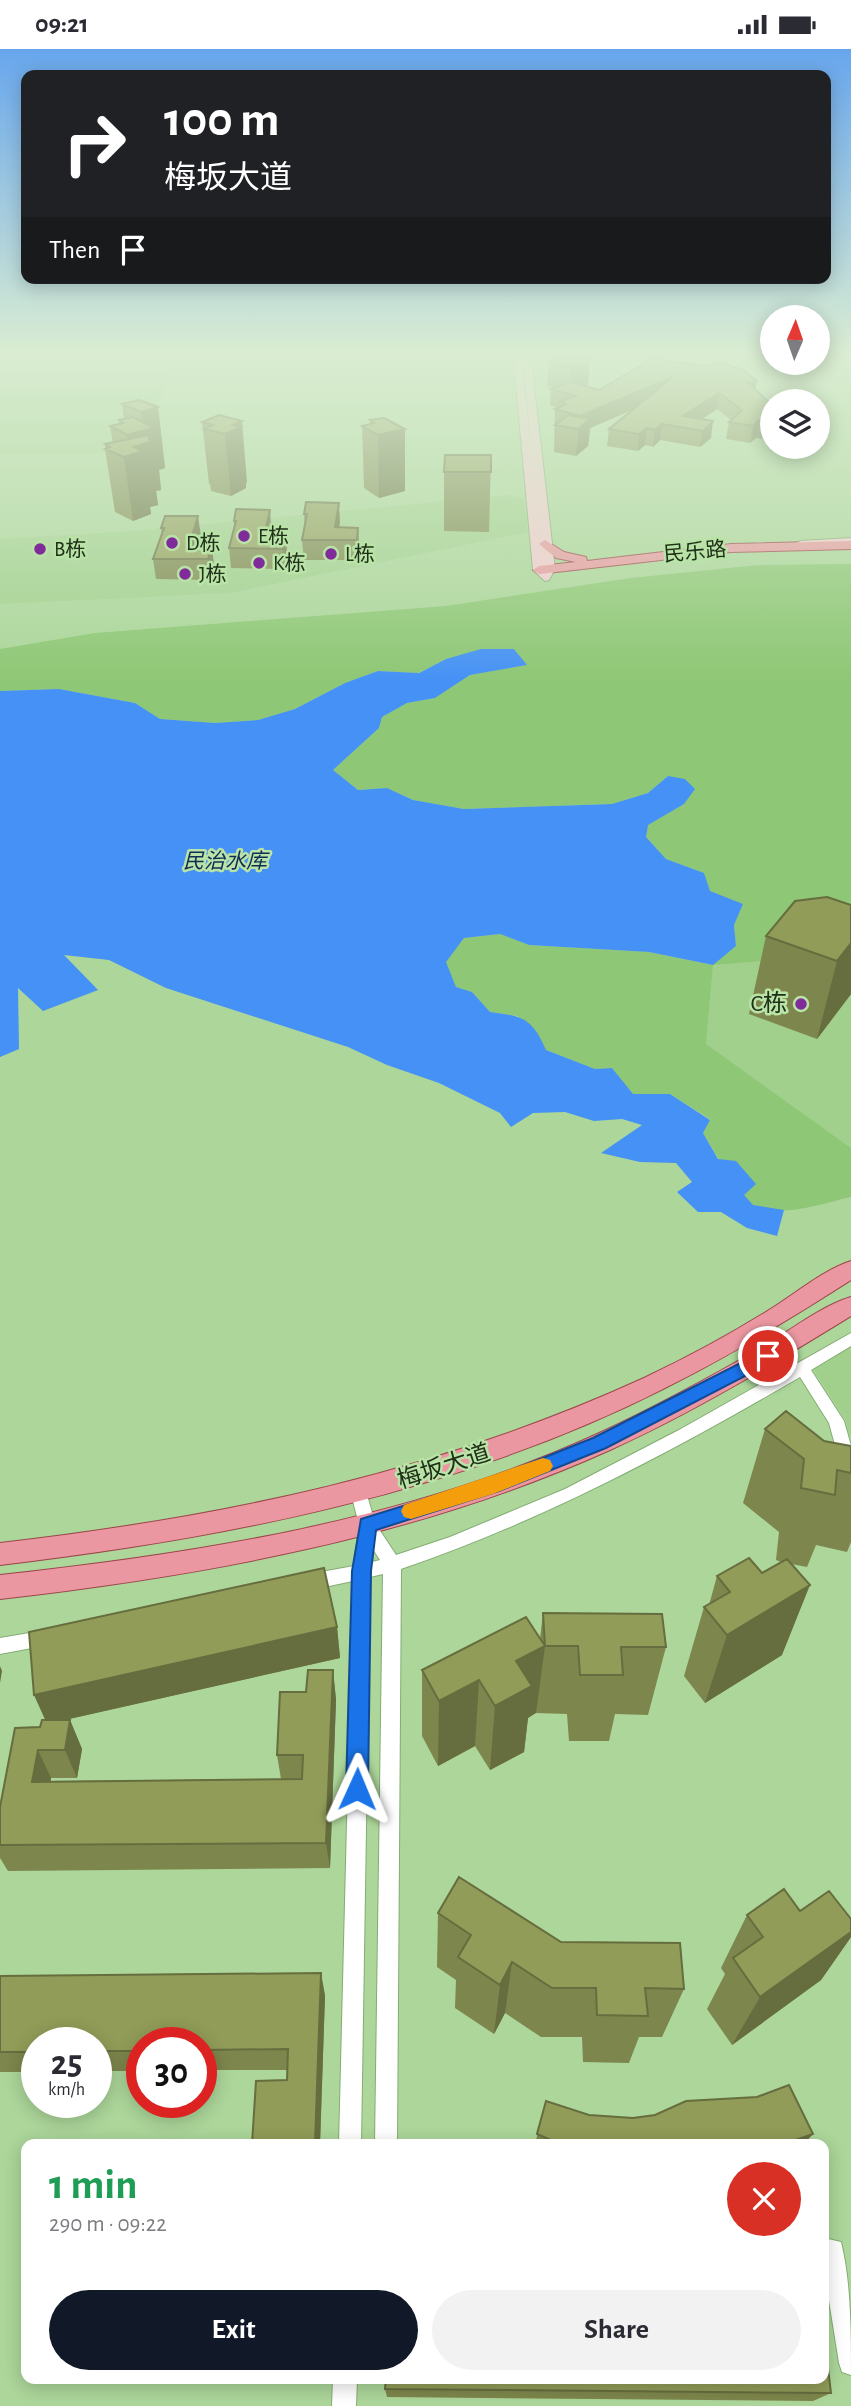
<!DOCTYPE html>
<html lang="en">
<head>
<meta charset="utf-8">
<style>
  :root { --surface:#fff; --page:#f2f2f3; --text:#2b2b33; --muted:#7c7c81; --accent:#111827 }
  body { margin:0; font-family:"Alegreya Sans","Noto Sans SC",sans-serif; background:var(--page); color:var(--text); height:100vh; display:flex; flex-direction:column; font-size:26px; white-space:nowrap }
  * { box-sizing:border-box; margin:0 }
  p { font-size:23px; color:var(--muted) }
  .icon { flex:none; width:38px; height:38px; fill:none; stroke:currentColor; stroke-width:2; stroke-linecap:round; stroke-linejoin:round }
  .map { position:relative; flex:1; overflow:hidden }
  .side { position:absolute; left:21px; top:2090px; width:808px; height:245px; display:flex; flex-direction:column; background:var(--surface); border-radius:14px; box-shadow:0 4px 18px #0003 }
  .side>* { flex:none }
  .banner { position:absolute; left:21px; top:21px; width:810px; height:214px; border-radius:14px; box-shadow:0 4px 18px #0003; background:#202124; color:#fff; overflow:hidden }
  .needle { width:46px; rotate:2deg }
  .controls { position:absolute; left:760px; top:256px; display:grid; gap:14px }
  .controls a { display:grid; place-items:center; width:70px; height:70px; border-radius:50%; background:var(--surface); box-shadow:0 4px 18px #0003; font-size:35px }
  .speed { position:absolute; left:21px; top:1978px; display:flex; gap:14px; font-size:35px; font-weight:700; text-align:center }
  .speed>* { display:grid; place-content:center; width:91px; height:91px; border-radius:50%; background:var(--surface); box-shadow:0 4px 18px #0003; line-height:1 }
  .speed small { font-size:18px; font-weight:400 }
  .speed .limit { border:10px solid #d22; background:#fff; color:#111 }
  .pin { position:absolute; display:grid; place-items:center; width:60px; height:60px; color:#fff; margin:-30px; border:4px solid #fff; border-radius:50%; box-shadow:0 2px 7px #0007 }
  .me { position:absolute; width:77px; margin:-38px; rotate:1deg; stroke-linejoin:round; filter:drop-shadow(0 0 5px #0008) }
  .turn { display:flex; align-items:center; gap:24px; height:147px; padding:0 28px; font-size:32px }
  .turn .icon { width:91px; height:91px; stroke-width:2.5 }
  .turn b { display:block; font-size:49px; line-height:60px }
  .then { display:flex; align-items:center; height:66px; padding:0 28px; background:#0003; gap:14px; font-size:26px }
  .round { display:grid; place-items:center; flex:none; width:74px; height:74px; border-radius:37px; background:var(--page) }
  .headline { display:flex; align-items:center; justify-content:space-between; height:119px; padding:0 28px }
  h1 { font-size:42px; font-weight:700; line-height:52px; color:#1e9e55 }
  .cta { display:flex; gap:14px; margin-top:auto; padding:14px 28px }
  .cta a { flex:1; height:80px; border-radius:42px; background:var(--accent); color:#fff; font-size:28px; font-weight:700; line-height:80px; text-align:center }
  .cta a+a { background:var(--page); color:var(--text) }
  .status { display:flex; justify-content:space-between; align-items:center; height:49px; padding:0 35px; background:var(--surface); direction:ltr }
  .status svg { height:19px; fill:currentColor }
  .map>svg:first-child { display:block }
  .built { fill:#a1d08d }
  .green { fill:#8ec775 }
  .water { fill:#4591f5 }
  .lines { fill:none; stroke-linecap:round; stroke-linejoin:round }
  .minor-casing { stroke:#84ad73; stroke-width:2 }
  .secondary-casing { stroke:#84ad73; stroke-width:2 }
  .primary-casing { stroke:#9c4649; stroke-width:2 }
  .minor { fill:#fff; fill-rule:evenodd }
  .secondary { fill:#f5cbd0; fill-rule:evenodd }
  .primary { fill:#eb97a1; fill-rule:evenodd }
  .wall { fill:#7d864c }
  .shaded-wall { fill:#666d3e }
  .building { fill:#919c58; stroke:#666d3e; stroke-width:2 }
  .route { fill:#1a73e8; stroke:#114b97; stroke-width:2 }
  .slow { fill:#f59e0b }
  .poi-dot { fill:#7f2b9a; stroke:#b9e3a7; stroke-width:2.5 }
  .labels { text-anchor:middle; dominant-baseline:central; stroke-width:5; stroke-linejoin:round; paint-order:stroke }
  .far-poi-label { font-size:21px; fill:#203119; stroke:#b9e3a7; text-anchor:start }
  .far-street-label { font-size:21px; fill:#203119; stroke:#b9e3a7 }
  .far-water-label { font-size:21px; font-style:italic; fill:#102d54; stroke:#b9e3a7 }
  .poi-label { font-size:24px; fill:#203119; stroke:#b9e3a7; text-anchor:end }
  .street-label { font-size:24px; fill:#203119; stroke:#b9e3a7 }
</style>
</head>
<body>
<div class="status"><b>09:21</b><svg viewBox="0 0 49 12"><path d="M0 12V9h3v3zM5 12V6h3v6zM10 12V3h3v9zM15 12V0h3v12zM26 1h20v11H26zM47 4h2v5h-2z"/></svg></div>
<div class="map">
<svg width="851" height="2357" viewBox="0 0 851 2357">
  <rect width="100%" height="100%" fill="#acd69a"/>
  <!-- built -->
  <path class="built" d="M0 308H177L137 405 0 404Z
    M509 446 524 450 528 483 230 544 0 555V490L134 482Z
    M851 905V1099L706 995 713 916Z
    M851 1297V1390L845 1370 813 1320Z"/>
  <!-- green -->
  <path class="green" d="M851 515V905L713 916 706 995 851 1099V1148C823 1154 781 1170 753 1156 740 1149 712 1098 703 1084L710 1070 670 1045 633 1046 612 1019 595 1020 546 1001 518 967 490 963 472 943 456 938 445 913 464 889 500 885 529 896 649 903 712 916 736 897 734 876 743 855 709 842 704 824 666 810 646 788 647 776 684 755 694 739 668 727 648 744 612 755 464 760 413 751 387 739 358 741 333 721 379 679 382 668 407 654 435 649 470 626 526 616 514 600 446 610 418 624 378 622 345 634 295 660 258 671 215 674 160 670 135 654 59 640 0 642V600L95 584 446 557 631 529 758 516Z"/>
  <!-- water -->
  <path class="water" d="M481 600H514L527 616 470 626 435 649 407 654 382 668 379 679 333 721 358 741 387 739 413 751 464 760 612 755 648 744 668 727 685 730 695 740 684 755 648 776 646 788 666 810 704 824 710 842 743 855 734 876 736 897 713 916 649 903 529 896 500 885 464 889 446 913 456 938 472 943 490 963C523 967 532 969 546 1001L595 1020 612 1019 633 1045H670L710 1071 703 1084 718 1110 736 1112 756 1135 744 1146 753 1156 784 1161 777 1187 747 1179 721 1163H698L677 1143 692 1133 676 1114 640 1113 601 1104 642 1076 622 1070 594 1072 565 1063 533 1064 511 1078 500 1064 439 1034 387 1016 348 998 166 939 109 911 64 906 98 941 43 962 18 939 19 1000 0 1008V642L59 640 135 654 160 670 215 674 258 671 295 660 345 634 378 622 419 624 446 610Z"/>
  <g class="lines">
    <defs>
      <path id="minor" d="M851 1284V1297L811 1321 844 1372 851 1397V1432L845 1430 843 1425 829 1374 800 1328C671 1403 542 1472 401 1520L397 2095H375L383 1525 370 1528 361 2095H339L353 1532 310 1541 304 1538 301 1533 304 1528 310 1525 354 1517 359 1476 351 1444 353 1439 359 1437 365 1439 375 1474 396 1506 450 1488 565 1440 679 1381ZM373 1500 380 1511 372 1513Z
        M47 1581 53 1583 56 1589 53 1595 0 1605V1589Z
        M824 2189 841 2193C851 2233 851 2284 851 2326L842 2323 839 2314 824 2220Z
        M333 2329H357L356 2357H332Z"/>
      <path id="secondary" d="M513 302H521L531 398 522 302H530L555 520 549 531 545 532 533 521Z
        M851 489V495L800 498 795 495 800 492Z"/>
      <path id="primary" d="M851 492V500L731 503 539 525 533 521 539 517 576 513 556 509 539 495 545 491 564 503 586 508 587 512 731 495Z
        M851 1212V1231C790 1270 728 1308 663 1340 457 1444 228 1489 0 1516V1494C225 1468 436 1424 644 1329 686 1309 729 1286 769 1261 795 1245 823 1221 851 1212Z
        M851 1248V1267C773 1315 694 1363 610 1401 417 1488 209 1526 0 1550V1526C203 1504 408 1471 595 1386 653 1359 709 1329 764 1297 791 1281 821 1257 851 1248Z"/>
    </defs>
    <!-- minor casing -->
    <use href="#minor" class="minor-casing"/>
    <!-- secondary casing -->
    <use href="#secondary" class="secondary-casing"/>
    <!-- primary casing -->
    <use href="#primary" class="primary-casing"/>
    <!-- minor -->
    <use href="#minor" class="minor"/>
    <!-- secondary -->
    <use href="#secondary" class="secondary"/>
    <!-- primary -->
    <use href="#primary" class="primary"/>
  </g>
  <!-- wall -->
  <path class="wall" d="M595 302H714L708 307 611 306 595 304Z
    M590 311 588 336 586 337 599 341H755L772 356 765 390 756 389 750 394 726 390 729 373 731 371 717 360 702 370 711 389 700 398 660 391 653 398 645 396 638 402 607 397 609 380 634 360 590 379 588 397 576 407 554 403 555 360 558 359 550 356 551 340 553 339 547 337 548 312Z
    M122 355 158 358 165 419 159 421 161 441 156 442 158 456 150 458 151 465 133 472 115 463 105 400V395L113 394 110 377 119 375V371L124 370Z
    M219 366 247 433 246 434V439L231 447 211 442 210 435H209L202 373Z
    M384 369 405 442 379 449 364 439 362 377 370 375V371Z
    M491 406 489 483 444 482V423Z
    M339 454V479H358L359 499 357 511H304L302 491 305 480 304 465Z
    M270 461 271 480 270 487H286L287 507 285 520 231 519 229 499 234 480V472Z
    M161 479 201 487 197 497 212 498 214 518 211 531 156 530 153 510 162 486Z
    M851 856V945L817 990 749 965 766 887Z
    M765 1380 851 1397V1493L847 1503 816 1496 807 1518 791 1515 782 1606 705 1654 684 1627 704 1558 709 1556 717 1527 762 1524 781 1513 776 1511 779 1483 743 1454Z
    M543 1564 666 1598 648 1666 615 1665 609 1692H569L567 1665 536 1664V1663L528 1669 524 1703 490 1721 475 1697 438 1717 422 1687V1621L540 1590Z
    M337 1578 340 1609 64 1671H70L82 1700 77 1729H51V1732L281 1730 277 1706 306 1643 333 1621 336 1651 330 1819 8 1822 0 1809V1758L45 1671Z
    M800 1862 851 1870V1888L821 1931 732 1996 707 1960 725 1925 721 1919 747 1866Z
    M438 1864 561 1893 684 1940 662 1988H639L629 2014 583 2013 582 1988H541L505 1964 494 1985 455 1959 456 1931 437 1918Z
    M0 1927 325 1946 320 2095H252L287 2031V2021H201V1993H142V2022H96V1993H37V2023H0Z
    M546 2052 589 2066 804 2095H535Z
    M385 2340 831 2344 813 2352 387 2348Z"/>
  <!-- shaded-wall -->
  <path class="shaded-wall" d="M590 311 588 336 570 344 571 318Z
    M673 328 672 344 590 379 588 397 576 407 580 367Z
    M757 332 754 348 747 333Z
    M719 344 717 360 688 379 683 367Z
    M158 358 165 419 159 421 161 441 156 442 158 456 150 458 151 465 133 472 124 408 130 407 127 386 144 381 141 363Z
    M772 370V384L765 390 768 374Z
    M242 372 247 433 246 434V439L231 447 225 385 233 376Z
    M713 372 711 389 700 398 703 382Z
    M758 372 756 389 750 394 753 377Z
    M662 375 660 391 653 398 655 381Z
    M647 379 645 396 638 402 639 385Z
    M405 380V442L379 449 378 386Z
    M339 454 340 473 337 491 335 478Z
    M270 461 271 480 267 499 264 487Z
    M198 467 201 487 193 510 189 497Z
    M358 479 359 499 357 511V491Z
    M286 487 287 507 285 520 283 500Z
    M212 498 214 518 211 531 208 510Z
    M851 894V945L817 990 837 912Z
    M810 1536 782 1606 705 1654 727 1586Z
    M337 1578 340 1609 47 1675 34 1646Z
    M545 1597 536 1664 528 1669 524 1703 490 1721 495 1657 516 1612Z
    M0 1617 2 1622 0 1634Z
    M333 1621 336 1651 330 1819 326 1794Z
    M479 1631 475 1697 438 1717 439 1652Z
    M70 1671 82 1700 77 1729 65 1701Z
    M38 1701 51 1729 46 1760 32 1733Z
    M851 1883V1888L821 1931 732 1996 760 1948Z
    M512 1913 505 1964 494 1985 500 1936Z
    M321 1924 325 1946 320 2095H315Z
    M813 2085 804 2095H784Z"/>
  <!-- building -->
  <path class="building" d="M567 305 590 311 571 318 548 312Z
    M652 310 708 317 719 313 743 321 757 332 747 333 772 356V370L768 374 758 372 753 377 729 373 742 361 719 344 683 367 713 372 703 382 662 375 655 381 647 379 639 385 609 380 673 328 580 367 555 360 566 355 560 353 576 347 551 340 570 333 599 341Z
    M139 351 158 358 141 363 122 355Z
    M219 366 242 372 233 376 241 378 225 385 204 380 213 376 202 373Z
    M568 366 590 370 578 380 555 376Z
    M133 368 154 379 127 386 110 377 123 374 119 371Z
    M384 369 405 380 378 386 362 377 374 374 370 371Z
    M148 386 150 393 134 398 143 402 124 408 105 400 110 398 105 395Z
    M445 406H491V423H444Z
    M306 453 339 454 335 478 358 479 357 491H302L307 465H304Z
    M236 460 270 461 264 487H286L283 500 229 499 236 472H234Z
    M165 467H198L189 497 212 498 208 510H153L164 479H161Z
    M827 848 851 856V894L837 912 766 887 795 852Z
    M786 1362 824 1392 851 1397V1424L837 1421 835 1446 801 1439 804 1410 765 1380Z
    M749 1509 762 1524 787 1510 810 1536 727 1586 704 1558 730 1543 717 1527Z
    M324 1519 337 1578 34 1646 29 1583Z
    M543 1564 662 1565 666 1598H621L623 1626H580L578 1597H545Z
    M526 1568 545 1597 516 1612 532 1637 495 1657 479 1631 439 1652 422 1621Z
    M308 1621H333L326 1794 0 1796V1758L15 1679 40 1678 42 1671H70L65 1701H38L32 1733 302 1730 303 1706H277L280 1643H306Z
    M459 1828 561 1893 680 1894 684 1940 645 1939 648 1967 597 1966 596 1939H552L512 1913 500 1936 458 1908 471 1886 438 1864Z
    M784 1840 800 1862 829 1842 851 1870V1883L760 1948 733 1909 763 1888 747 1866Z
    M321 1924 315 2095H252L256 2032 287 2031 288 2000 201 2001V1993H142V2002H96V1993H37V2003H0V1927Z
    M789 2036 813 2085 784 2095H550L551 2091 537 2085 546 2052 589 2066 633 2069 655 2066 686 2052 757 2048Z
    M824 2311H827L831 2344 385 2340 386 2329H824Z"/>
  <!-- sky -->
  <linearGradient id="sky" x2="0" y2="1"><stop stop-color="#67a6ed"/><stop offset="0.48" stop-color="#daedd2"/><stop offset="1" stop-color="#daedd2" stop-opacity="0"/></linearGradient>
  <rect width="851" height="632" fill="url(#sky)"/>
  <!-- route -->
  <path class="route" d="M768 1300 774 1302 777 1307 774 1312 606 1399 499 1442 376 1481 371 1522 368 1740 365 1748 357 1751 349 1748 346 1740 352 1522 361 1470 490 1430 593 1389Z"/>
  <!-- slow -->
  <path class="slow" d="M543 1409 550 1411 553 1417 550 1422 493 1445 411 1470 404 1468 401 1462 404 1456Z"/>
  <!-- markers -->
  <g class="poi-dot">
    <circle cx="244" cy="487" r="7"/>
    <circle cx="172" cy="494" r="7"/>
    <circle cx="40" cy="500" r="7"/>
    <circle cx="331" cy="505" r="7"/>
    <circle cx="259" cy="514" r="7"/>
    <circle cx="185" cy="525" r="7"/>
    <circle cx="801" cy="955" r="7"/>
  </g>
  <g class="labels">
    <!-- far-poi labels -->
    <g class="far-poi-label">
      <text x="258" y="487">E栋</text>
      <text x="186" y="494">D栋</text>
      <text x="54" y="500">B栋</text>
      <text x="345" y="505">L栋</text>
      <text x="273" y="514">K栋</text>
      <text x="199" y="525">J栋</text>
    </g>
    <!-- far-street labels -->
    <g class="far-street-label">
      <text transform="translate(695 503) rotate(-5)">民乐路</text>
    </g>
    <!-- far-water labels -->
    <g class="far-water-label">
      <text x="225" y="812">民治水库</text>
    </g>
    <!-- poi labels -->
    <g class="poi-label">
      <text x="787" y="955">C栋</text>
    </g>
    <!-- street labels -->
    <g class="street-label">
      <text transform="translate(444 1418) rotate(-18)">梅坂大道</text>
    </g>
  </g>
</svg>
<div class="controls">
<a><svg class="needle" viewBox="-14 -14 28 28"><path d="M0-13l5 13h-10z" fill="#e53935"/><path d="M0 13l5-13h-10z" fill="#7c7c81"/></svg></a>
<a><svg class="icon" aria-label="layers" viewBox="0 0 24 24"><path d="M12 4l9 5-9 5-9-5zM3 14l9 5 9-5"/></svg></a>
</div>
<div class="speed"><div>25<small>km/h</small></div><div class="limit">30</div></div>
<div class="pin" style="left:768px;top:1307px;background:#d93025"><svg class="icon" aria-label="arrive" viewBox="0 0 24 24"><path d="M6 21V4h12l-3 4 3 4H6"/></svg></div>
<svg class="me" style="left:357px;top:1740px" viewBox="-20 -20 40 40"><path d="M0-17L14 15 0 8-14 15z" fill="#1a73e8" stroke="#fff" stroke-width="4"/></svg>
<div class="banner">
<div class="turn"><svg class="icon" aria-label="right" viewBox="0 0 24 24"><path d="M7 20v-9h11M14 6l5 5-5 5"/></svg><div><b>100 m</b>梅坂大道</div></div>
<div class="then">Then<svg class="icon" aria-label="arrive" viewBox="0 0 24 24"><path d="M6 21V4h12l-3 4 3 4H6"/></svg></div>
</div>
<section class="side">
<div class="headline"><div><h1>1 min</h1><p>290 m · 09:22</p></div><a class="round" style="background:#d93025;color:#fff"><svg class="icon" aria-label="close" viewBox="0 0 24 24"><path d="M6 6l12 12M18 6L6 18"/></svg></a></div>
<div class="cta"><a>Exit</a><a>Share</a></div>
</section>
</div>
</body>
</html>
